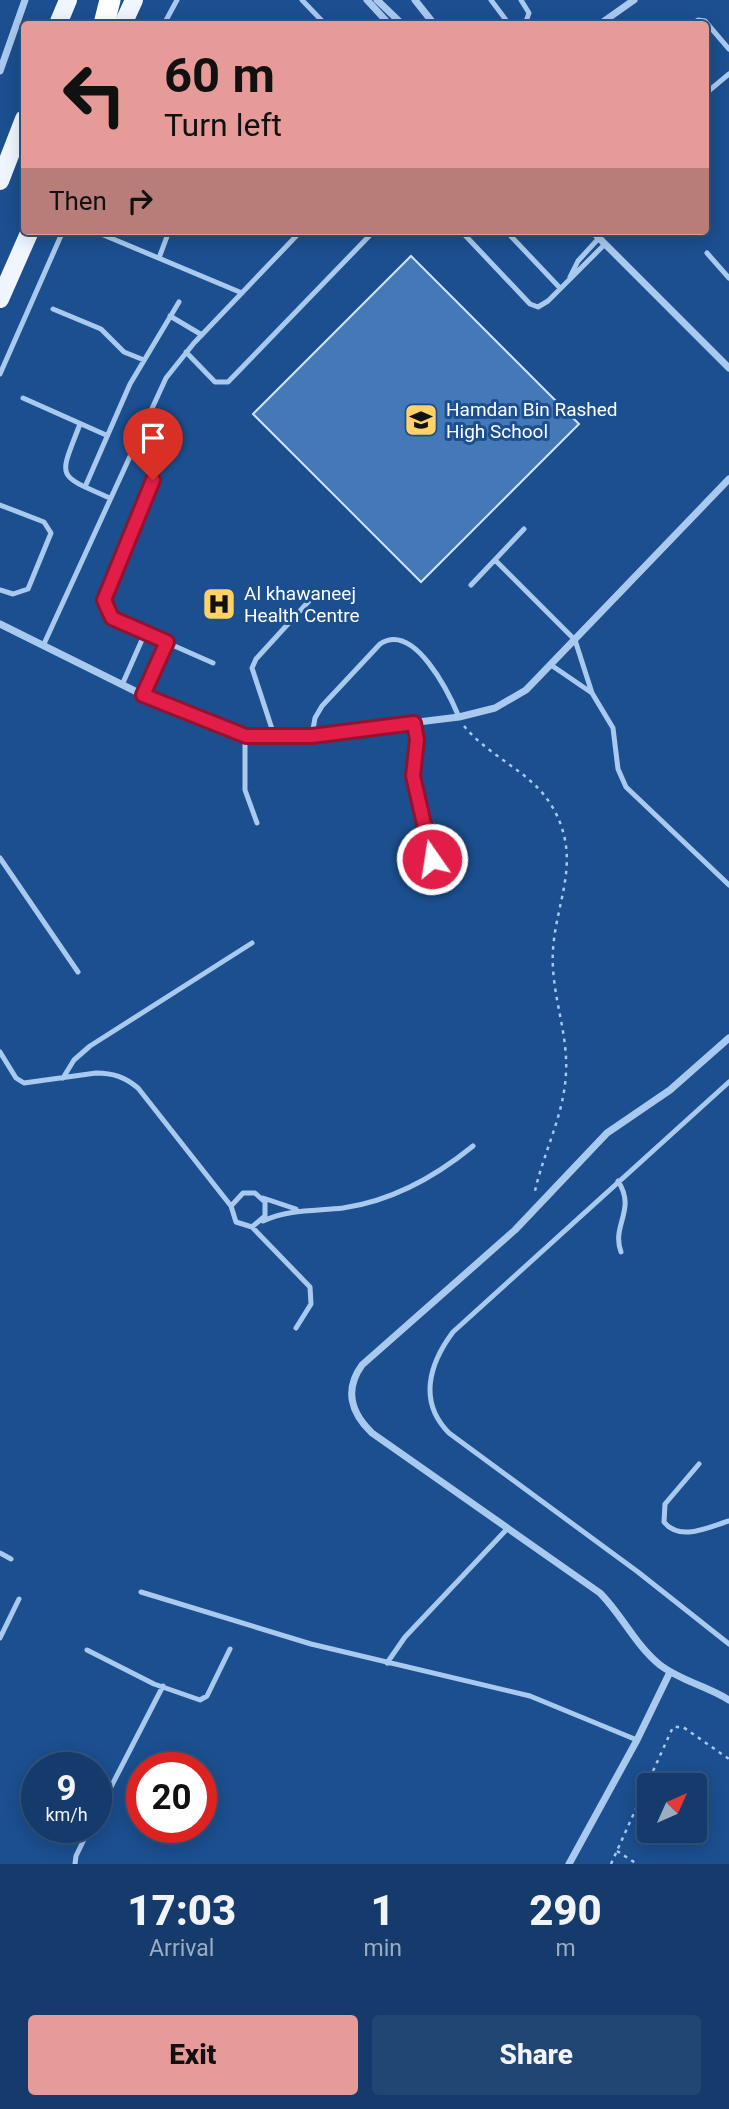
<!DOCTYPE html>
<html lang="en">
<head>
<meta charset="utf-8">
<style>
  :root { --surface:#143b6b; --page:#214673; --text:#f1f3f6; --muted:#9dadc1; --line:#33557e; --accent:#e69b98 }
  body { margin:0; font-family:Roboto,sans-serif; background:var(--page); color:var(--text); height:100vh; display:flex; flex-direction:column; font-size:26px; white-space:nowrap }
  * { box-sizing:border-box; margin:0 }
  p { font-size:23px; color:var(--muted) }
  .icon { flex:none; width:38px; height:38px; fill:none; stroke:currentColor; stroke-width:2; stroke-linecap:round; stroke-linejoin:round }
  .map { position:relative; height:1864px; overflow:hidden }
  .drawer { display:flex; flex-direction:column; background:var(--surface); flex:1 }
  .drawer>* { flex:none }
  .guide { position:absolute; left:21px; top:21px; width:688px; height:214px; border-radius:7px; box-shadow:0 4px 18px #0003,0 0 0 2px var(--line); background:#e69b98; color:#111; overflow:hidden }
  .needle { width:46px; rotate:45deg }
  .fabs { position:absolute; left:637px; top:1773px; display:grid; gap:14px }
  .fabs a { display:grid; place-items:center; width:70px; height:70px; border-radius:7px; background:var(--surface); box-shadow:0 4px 18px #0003,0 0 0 2px var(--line); font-size:35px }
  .speed { position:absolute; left:21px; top:1752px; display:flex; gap:14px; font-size:35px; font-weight:700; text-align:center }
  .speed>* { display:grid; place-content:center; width:91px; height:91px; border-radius:50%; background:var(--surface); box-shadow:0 4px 18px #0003,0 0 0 2px var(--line); line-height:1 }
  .speed small { font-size:18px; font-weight:400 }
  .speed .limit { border:10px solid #d22; background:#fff; color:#111 }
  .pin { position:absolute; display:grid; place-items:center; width:60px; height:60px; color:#fff; margin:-72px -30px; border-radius:50% 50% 50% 0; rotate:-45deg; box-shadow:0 0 7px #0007 }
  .pin .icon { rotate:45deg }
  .me { position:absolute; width:77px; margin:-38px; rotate:347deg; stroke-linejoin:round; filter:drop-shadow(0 0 5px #0008) }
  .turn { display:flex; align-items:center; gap:24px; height:147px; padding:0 28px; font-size:32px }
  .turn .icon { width:91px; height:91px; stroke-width:2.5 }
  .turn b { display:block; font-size:49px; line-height:60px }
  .then { display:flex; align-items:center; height:66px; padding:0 28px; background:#0003; gap:14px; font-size:26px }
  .eta { display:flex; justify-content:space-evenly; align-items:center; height:119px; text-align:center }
  .eta b { font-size:42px; font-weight:800; line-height:49px }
  .cta { display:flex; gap:14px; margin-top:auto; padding:14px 28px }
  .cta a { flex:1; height:80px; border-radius:7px; background:var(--accent); color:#111; font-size:28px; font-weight:800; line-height:80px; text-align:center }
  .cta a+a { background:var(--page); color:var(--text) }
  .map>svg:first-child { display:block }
  .building { fill:#4478b7; stroke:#cfe3fa; stroke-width:2 }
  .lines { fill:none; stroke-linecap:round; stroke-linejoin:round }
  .path { stroke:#a9c9ee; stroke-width:2.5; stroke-dasharray:3.5 5; stroke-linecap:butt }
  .lane { stroke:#a9c9ee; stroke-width:5 }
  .street { stroke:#a9c9ee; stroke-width:7 }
  .primary { stroke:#f0f6ff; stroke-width:18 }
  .highway { stroke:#fff; stroke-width:21 }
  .route-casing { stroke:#92132f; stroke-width:18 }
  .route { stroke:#e11d48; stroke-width:12 }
  .labels { text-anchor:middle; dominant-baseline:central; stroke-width:6; stroke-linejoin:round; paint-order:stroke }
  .poi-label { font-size:19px; fill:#fff; stroke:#1b4f8f; text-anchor:start }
</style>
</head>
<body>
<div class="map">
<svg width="729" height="1864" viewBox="0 0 729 1864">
  <rect width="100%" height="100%" fill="#1b4f8f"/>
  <!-- building -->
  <path class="building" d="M411 256 579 424 421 582 253 414Z"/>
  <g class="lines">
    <!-- path -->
    <path class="path" d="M464 726C491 759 532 771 553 808 586 866 549 910 553 968 555 1004 568 1037 566 1073 564 1115 544 1151 535 1191
      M617 1851 637 1864
      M611 1864 673 1727H683L729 1759"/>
    <!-- lane -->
    <path class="lane" d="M302 0 325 24
      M491 0 509 24
      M521 0 529 13 525 24
      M164 24 177 0
      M692 24 698 20 705 21 729 49
      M705 94 729 74
      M94 231 242 293
      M461 231 530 304 538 307 548 301 605 244
      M506 231 560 288
      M707 253 729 278
      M159 258 169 231
      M570 277 578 261 599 238
      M53 309 101 329 124 352 144 360
      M170 316 202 335
      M186 352 215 382H228L374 231
      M0 374 63 231
      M23 398 106 435
      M80 424C59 479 55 474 110 498
      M153 480 105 593 104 607 118 621 213 663
      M85 487 130 384 179 302
      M0 505 44 522 51 533 28 589 13 594 0 590
      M495 560 575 640 592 693 613 728 618 769 626 787 729 885
      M471 585 524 529
      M43 646 166 378 194 343 301 231
      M551 665 592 693
      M122 685 145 633
      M143 695 167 642
      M414 723 417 740 413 776 432 859
      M274 735 252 668 256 659 309 601
      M312 735 315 718 322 706 380 644C414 621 449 693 459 717
      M245 736V790L257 823
      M0 858 78 972
      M0 1052 16 1078 24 1083 96 1073C113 1073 125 1077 138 1088L231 1206 236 1222 252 1227 265 1216V1202L255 1193H243L231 1206
      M63 1078 74 1060 90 1046 252 943
      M729 1082 453 1332C429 1364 418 1402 449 1433L638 1572 729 1644
      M618 1181C637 1210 611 1225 621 1252
      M263 1198 296 1209
      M263 1221C289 1209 315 1211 343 1208 392 1201 435 1177 473 1146
      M252 1227 310 1287 311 1304 296 1328
      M699 1464 665 1504 664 1522C680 1542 709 1527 729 1521
      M0 1553 11 1559
      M141 1592 311 1644 530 1696 637 1740
      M0 1638 19 1599
      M87 1650 154 1684 200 1700 207 1696 230 1649
      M387 1663 405 1637 507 1529
      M96 1816 163 1686
      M75 1864 76 1856 90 1827"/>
    <!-- street -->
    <path class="street" d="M367 0 389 24
      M377 0 402 24
      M415 0 434 24
      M600 24 634 0
      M0 71 25 0
      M592 231 729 368
      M0 624 143 695 245 736 312 735 459 717 495 708 526 690 729 479
      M729 1038 670 1090 607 1133 515 1230 362 1365C344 1390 351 1413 372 1433L600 1593C622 1615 636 1646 660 1665 681 1681 707 1686 729 1700
      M569 1864 637 1740 670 1672"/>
    <!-- primary -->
    <path class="primary" d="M58 24 68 0
      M123 24 134 0
      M0 181 24 119
      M0 299 30 231"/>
    <!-- highway -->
    <path class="highway" d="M104 24 110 0"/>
  </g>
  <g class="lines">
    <defs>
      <path id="route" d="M153 480 104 600 112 618 167 642 143 695 246 736H312L414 723 417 740 413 776 432 859"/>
    </defs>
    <!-- route casing -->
    <use href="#route" class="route-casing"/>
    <!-- route -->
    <use href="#route" class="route"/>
  </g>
  <!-- icons -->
  <defs>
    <symbol id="school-square" viewBox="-11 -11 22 22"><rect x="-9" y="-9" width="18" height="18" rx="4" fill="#ffd166" stroke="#1b4f8f"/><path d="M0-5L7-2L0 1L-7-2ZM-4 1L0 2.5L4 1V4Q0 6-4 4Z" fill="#111"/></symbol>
    <symbol id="hospital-square" viewBox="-11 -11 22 22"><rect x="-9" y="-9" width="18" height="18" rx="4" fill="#ffd166" stroke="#1b4f8f"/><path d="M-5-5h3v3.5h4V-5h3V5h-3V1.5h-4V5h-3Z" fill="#111"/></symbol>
  </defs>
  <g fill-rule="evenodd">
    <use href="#school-square" x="402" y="401" width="38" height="38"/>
    <use href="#hospital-square" x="200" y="585" width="38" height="38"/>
  </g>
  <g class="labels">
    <!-- poi labels -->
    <g class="poi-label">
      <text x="446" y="409">Hamdan Bin Rashed<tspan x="446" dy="22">High School</tspan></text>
      <text x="244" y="593">Al khawaneej<tspan x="244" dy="22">Health Centre</tspan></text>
    </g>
  </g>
</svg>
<div class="fabs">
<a><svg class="needle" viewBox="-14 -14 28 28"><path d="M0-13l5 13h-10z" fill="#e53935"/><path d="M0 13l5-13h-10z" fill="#9dadc1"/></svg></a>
</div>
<div class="speed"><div>9<small>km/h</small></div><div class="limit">20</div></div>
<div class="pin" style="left:153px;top:480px;background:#d93025"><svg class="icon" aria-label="arrive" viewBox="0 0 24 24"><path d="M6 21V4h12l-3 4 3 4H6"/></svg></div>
<svg class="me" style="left:432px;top:859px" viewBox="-20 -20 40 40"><circle r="17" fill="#e11d48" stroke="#fff" stroke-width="3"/><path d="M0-11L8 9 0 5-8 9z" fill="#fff"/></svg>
<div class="guide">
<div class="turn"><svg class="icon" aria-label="left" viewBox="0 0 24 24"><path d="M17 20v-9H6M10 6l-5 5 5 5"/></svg><div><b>60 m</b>Turn left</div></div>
<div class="then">Then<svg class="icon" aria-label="right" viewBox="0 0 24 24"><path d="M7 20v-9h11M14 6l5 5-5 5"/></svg></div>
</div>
</div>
<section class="drawer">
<div class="eta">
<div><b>17:03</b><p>Arrival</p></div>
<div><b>1</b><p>min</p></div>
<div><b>290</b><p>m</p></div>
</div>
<div class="cta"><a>Exit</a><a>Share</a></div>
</section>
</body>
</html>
